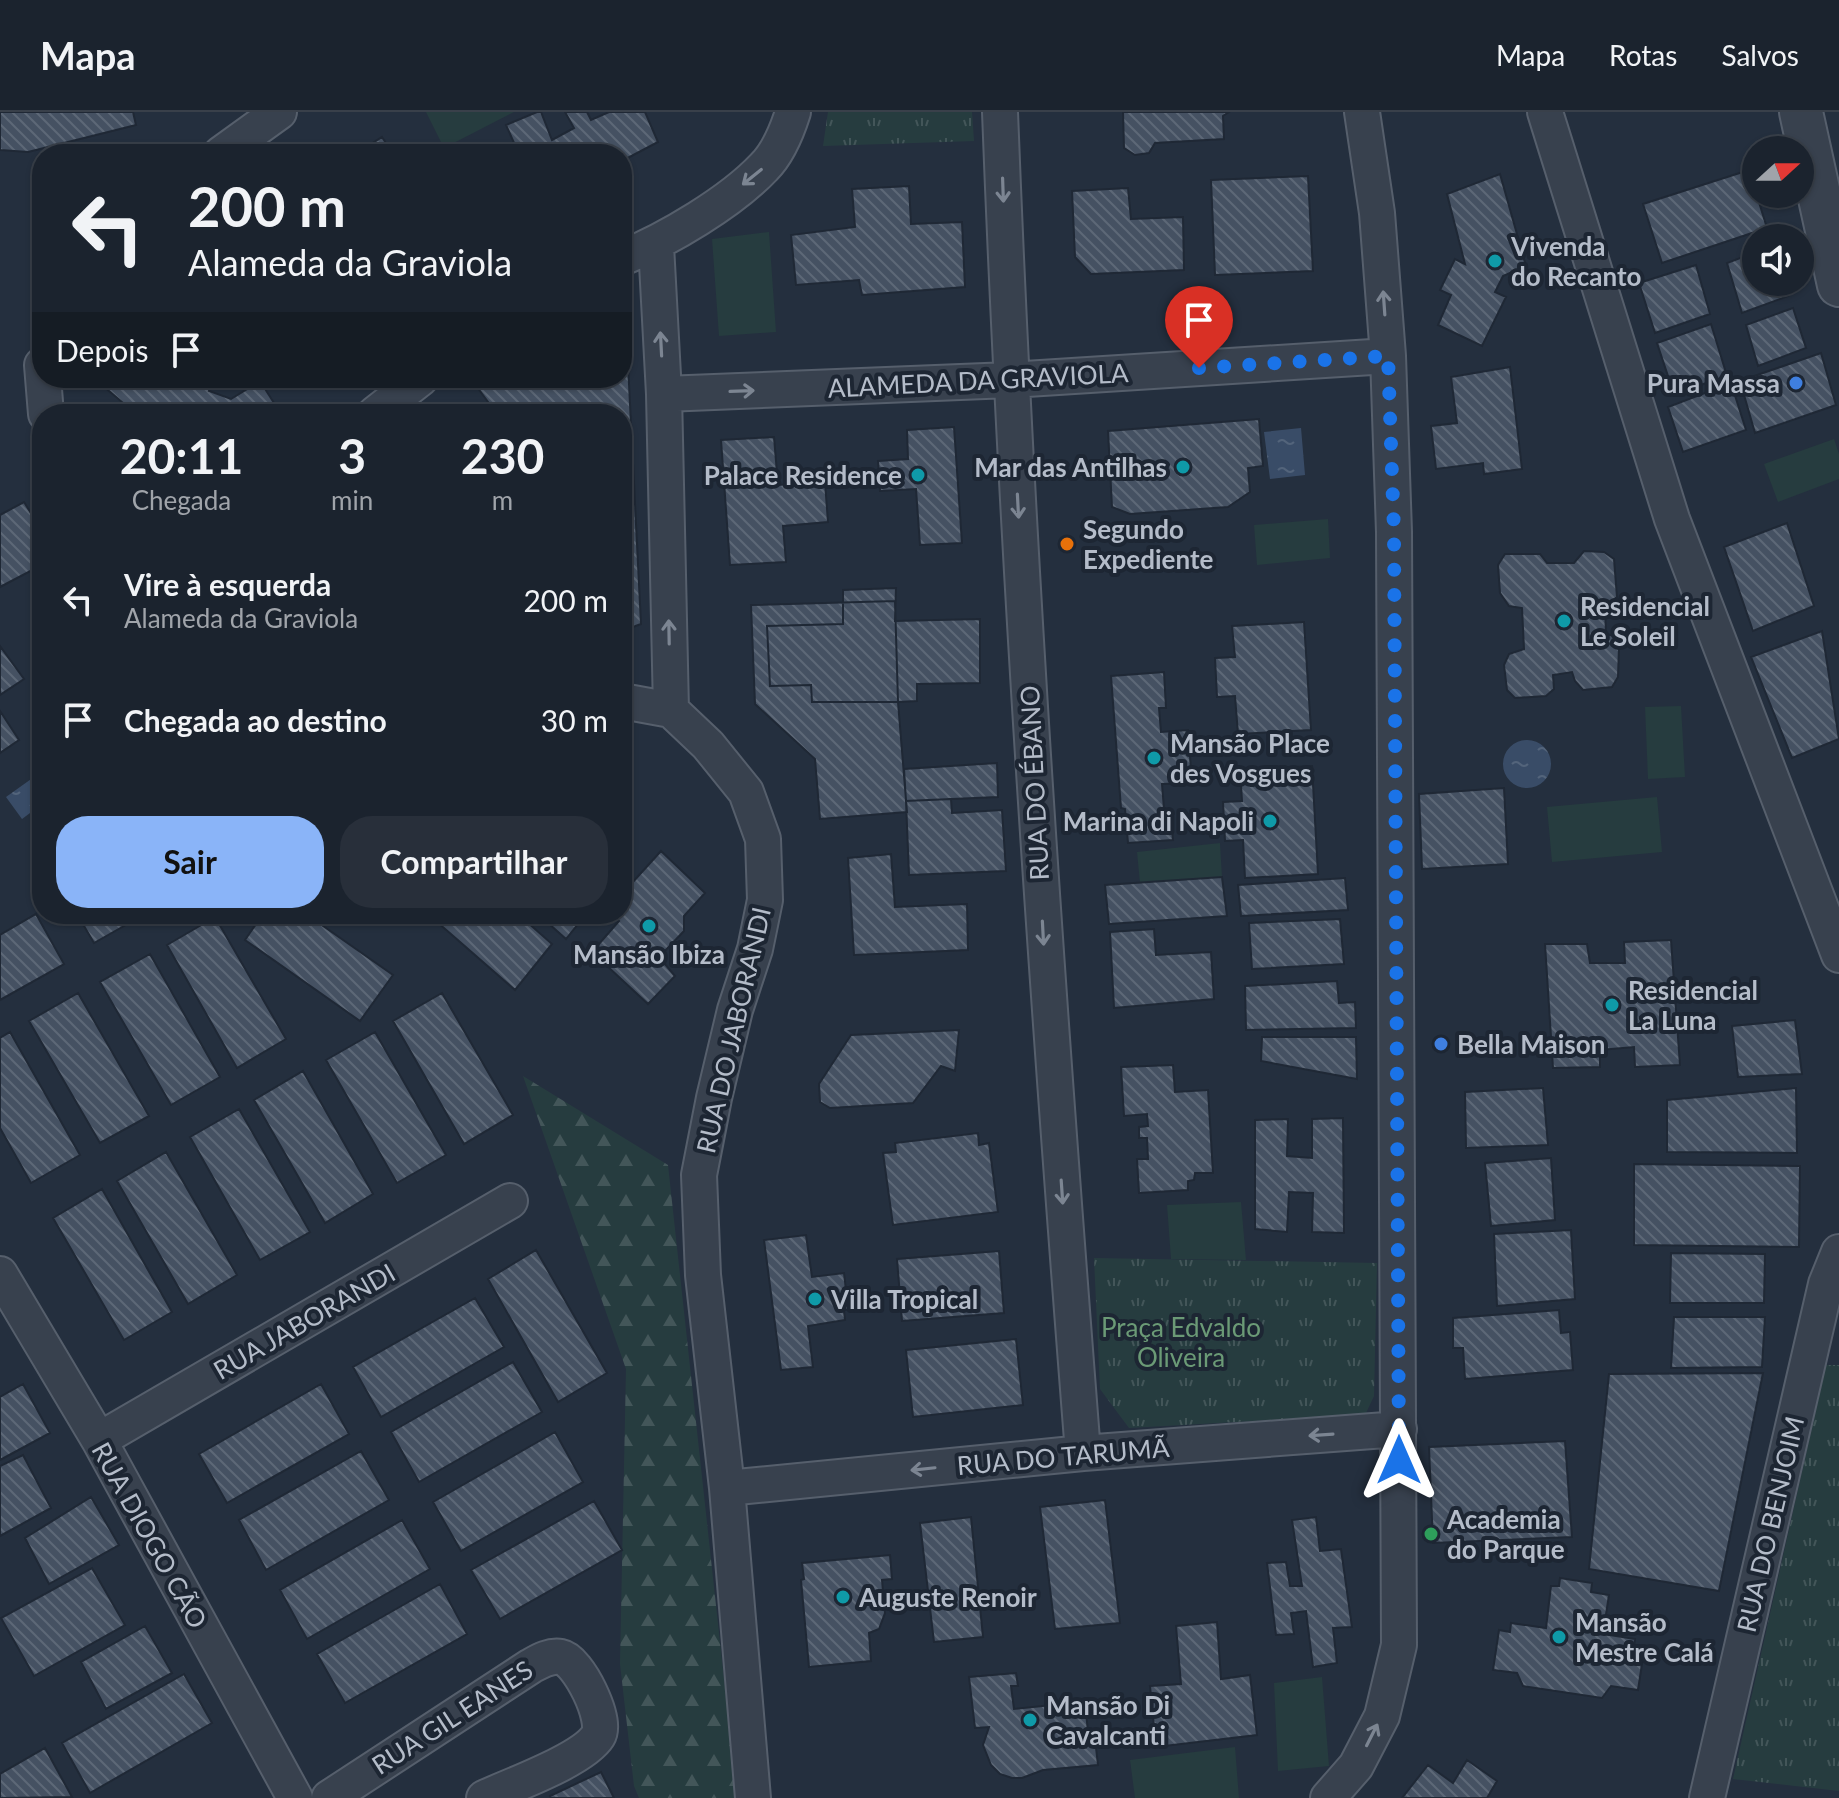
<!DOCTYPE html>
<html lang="pt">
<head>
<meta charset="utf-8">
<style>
  :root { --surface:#1b232e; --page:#282f3a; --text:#f1f3f6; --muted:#a0a4aa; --line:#39404a; --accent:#8ab4f8 }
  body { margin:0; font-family:Lato,sans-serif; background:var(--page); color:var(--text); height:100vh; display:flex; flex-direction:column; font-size:30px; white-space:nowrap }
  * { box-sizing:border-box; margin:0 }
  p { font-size:26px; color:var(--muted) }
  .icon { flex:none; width:44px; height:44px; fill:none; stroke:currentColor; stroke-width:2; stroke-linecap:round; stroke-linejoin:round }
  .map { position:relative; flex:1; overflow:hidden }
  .sheet { position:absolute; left:32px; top:292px; width:600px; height:520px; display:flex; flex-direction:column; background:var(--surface); border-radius:32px; box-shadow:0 2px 6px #0004,0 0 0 2px var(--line) }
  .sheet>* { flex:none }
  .banner { position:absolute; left:32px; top:32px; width:600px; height:244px; border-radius:32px; box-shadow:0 2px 6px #0004,0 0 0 2px var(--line); background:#1b232e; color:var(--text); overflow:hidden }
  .needle { width:52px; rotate:69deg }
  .controls { position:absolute; left:1742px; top:24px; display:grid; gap:16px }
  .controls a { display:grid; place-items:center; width:72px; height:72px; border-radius:50%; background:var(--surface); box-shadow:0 2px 6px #0004,0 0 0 2px var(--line); font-size:40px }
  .pin { position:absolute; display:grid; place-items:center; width:68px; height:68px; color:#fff; margin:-82px -34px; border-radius:50% 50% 50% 0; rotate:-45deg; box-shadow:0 0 8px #0007 }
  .pin .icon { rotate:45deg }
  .me { position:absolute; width:88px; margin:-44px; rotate:0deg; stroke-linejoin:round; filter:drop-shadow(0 0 6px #0008) }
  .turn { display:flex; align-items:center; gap:28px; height:168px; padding:0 24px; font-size:36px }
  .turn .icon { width:104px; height:104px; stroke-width:2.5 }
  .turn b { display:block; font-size:56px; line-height:68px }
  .then { display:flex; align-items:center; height:76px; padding:0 24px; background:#0003; gap:16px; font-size:30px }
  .eta { display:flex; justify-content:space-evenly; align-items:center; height:136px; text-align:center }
  .eta b { font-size:48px; font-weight:700; line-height:56px }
  .action { display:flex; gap:16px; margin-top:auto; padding:16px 24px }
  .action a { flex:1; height:92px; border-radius:32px; background:var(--accent); color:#111; font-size:32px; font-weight:700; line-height:92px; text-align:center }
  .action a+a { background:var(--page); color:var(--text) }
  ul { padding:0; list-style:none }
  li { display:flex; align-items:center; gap:24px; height:120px; padding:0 24px }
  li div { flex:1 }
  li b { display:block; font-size:30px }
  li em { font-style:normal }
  header { display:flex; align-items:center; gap:48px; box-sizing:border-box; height:112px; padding:0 40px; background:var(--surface); border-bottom:2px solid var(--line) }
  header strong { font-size:38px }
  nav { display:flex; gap:44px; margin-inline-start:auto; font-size:28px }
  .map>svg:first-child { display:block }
  .forest { fill:url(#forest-firs) }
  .park { fill:url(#park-tufts) }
  .pitch { fill:#263c3f }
  .water { fill:url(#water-ripples) }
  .building { fill:url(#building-back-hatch); stroke:#1f2835; stroke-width:2 }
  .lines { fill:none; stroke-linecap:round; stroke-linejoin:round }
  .minor-casing { stroke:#565f6c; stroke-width:38 }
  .tertiary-casing { stroke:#565f6c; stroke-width:46 }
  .minor { stroke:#38414e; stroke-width:34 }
  .tertiary { stroke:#38414e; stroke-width:42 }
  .oneway { stroke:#7c8592 }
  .route { stroke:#1a73e8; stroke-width:14; stroke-dasharray:0 25.2 }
  .culture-dot { fill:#0f9aa8; stroke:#1d2633; stroke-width:3 }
  .shop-dot { fill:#3f7fe0; stroke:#1d2633; stroke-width:3 }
  .food-dot { fill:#e8710a; stroke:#1d2633; stroke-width:3 }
  .leisure-dot { fill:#2e9e5b; stroke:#1d2633; stroke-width:3 }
  .labels { text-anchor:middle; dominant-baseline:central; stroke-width:8; stroke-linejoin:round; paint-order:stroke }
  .poi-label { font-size:26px; font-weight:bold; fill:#b4bcc9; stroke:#1d2633; text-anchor:start }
  .street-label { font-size:26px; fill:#b4bcc9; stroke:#1d2633 }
  .park-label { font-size:26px; fill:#6b9a76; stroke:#1d2633 }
</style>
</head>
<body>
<header>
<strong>Mapa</strong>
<nav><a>Mapa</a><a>Rotas</a><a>Salvos</a></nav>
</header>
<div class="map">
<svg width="1839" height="1686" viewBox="0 0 1839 1686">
  <defs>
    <pattern id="forest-firs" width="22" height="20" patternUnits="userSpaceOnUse" patternTransform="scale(2)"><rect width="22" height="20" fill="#263c3f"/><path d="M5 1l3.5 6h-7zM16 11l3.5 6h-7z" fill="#435659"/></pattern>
    <pattern id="park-tufts" width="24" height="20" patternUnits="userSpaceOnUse" patternTransform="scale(2)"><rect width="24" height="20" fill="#263c3f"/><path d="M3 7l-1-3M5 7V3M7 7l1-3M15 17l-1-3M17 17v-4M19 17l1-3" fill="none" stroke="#435659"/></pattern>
    <pattern id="water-ripples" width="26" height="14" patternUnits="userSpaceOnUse" patternTransform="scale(2)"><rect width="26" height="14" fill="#394c67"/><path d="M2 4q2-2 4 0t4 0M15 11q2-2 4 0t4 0" fill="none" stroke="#53647b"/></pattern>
    <pattern id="building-back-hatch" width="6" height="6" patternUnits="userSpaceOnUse" patternTransform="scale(2)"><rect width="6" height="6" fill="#455162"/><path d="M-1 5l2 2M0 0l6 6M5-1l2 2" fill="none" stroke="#5d6877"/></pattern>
  </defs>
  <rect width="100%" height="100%" fill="#242f3e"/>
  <!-- forest -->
  <path class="forest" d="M523 964 668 1053 737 1686H639L634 1674 620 1552 626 1257Z"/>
  <!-- park -->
  <path class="park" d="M828 0H972L974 29 823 34Z
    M1094 1146 1377 1151 1374 1284 1365 1303 1129 1316 1100 1277Z
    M1826 1253H1839V1679L1733 1667Z"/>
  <!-- pitch -->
  <path class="pitch" d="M426 0H514L444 36Z
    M769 120 776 220 719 224 712 127Z
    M1834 327 1839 342V367L1778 390 1764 352Z
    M1328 407 1330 446 1257 453 1254 413Z
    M1681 594 1685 665 1648 667 1645 595Z
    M1657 685 1662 740 1552 750 1547 695Z
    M1220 731 1222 765 1140 771 1137 740Z
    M1241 1090 1246 1148 1171 1147 1167 1093Z
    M1322 1565 1329 1654 1278 1659 1274 1571Z
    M1235 1635 1239 1686H1135L1130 1648Z"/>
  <!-- water -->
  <path class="water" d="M1301 316 1305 363 1270 367 1264 320Z
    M1503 652a24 24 0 1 1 48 0a24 24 0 1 1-48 0Z
    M41 660 42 692 22 707 6 685Z"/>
  <!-- building -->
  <path class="building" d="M0 0H133L136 13 28 40 0 38Z
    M537 0H541L552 28 574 16 565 0H587L591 8 609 0H645L658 30 622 49V42H519L506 13Z
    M1123 0H1229L1223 4 1224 27 1155 31 1149 41 1135 43 1124 36Z
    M382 25 393 42H356Z
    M1749 58 1767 116 1662 151 1643 92Z
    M1500 62 1526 154 1503 164 1495 180 1506 185 1482 234 1438 213 1451 183 1440 178 1455 147 1465 152 1447 82Z
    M1308 64 1313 159 1215 163 1211 68Z
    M909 74 911 112 962 110 965 175 862 183 859 168 796 173 791 123 855 115 852 77Z
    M1128 76 1131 107 1183 105 1184 158 1091 162 1075 145 1072 79Z
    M1756 140V170H1783L1788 184 1742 201 1727 151Z
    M1696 153 1710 202 1655 221 1639 171Z
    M1793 196 1806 236 1758 254 1746 213Z
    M626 212 641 512 622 519V302H497L477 275 496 266H622V213Z
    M1711 212 1727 264 1674 282 1657 231Z
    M1821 241 1836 293 1755 321 1740 269Z
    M1510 255 1522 357 1484 362 1483 351 1436 357 1431 314 1457 311 1451 265Z
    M213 266 209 279 231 287 260 269 281 302H136L95 267Z
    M1731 271 1746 318 1683 340 1668 295Z
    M1259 307 1263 354 1248 356 1250 380 1228 395 1130 402 1112 395 1108 319Z
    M954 315 962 431 920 433 916 377 880 379 878 349 908 347 907 318Z
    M774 325 778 373 825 370 828 410 783 414 786 450 730 453 721 328Z
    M24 390 42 419V453L0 475V403Z
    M1787 411 1814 494 1753 519 1724 435Z
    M1584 439 1604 440 1614 447 1617 485 1605 494 1606 522 1614 524 1619 535 1618 565 1612 575 1583 578 1575 569 1572 560 1553 563 1554 577 1546 584 1515 586 1507 578 1504 553 1509 542 1524 537 1522 496 1509 494 1500 481 1498 453 1505 442H1540L1547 451H1574Z
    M896 476 895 509 980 507V571L917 572V589L898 590H812L811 573 770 574 767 514 843 512V478Z
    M895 489 898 590 907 700 820 707 815 647 755 592 751 493Z
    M1304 510 1311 618 1238 622 1235 584 1217 585 1215 546 1235 545 1232 514Z
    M1822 519 1839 627 1792 646 1751 545Z
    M0 534 24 567 0 583Z
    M1164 560 1166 596H1159L1161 620 1188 618 1192 671 1162 672 1164 697H1170L1173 728 1128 731 1125 697 1121 696 1111 564Z
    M0 599 19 628 0 641Z
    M997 651 998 685 906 689 904 657Z
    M1312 654 1318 762 1245 766 1243 728 1225 729 1223 690 1242 689 1240 658Z
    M1504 676 1508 752 1422 757 1419 682Z
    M951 687 952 701 1002 698 1006 759 909 763 906 689Z
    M661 739 705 781 684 804V819L659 845 675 864 648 892 592 840 619 809 612 802H622V782Z
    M891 742 895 795 967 792 968 838 854 843 848 746Z
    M1222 765 1227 804 1109 812 1105 773Z
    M1345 766 1348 798 1241 804 1238 773Z
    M36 802 64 852 0 888V823Z
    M77 802H145L94 831Z
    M263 802H306L393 863 360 909 245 828Z
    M428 802H518L552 832 515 878Z
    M538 802H586L566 827Z
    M215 805 286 927 237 956 167 833Z
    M1340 807 1344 852 1252 857 1249 811Z
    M1154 817 1156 843 1211 840 1214 887 1114 896 1110 820Z
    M1671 828 1680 953 1635 955 1634 935 1600 938V955L1553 956 1545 832H1587L1590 851H1625L1624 830Z
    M150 842 220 965 171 993 100 870Z
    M1337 869 1339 891 1355 890 1356 916 1246 918 1245 874Z
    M78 881 149 1004 100 1031 29 909Z
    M442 881 513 1003 464 1032 393 909Z
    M1795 908 1802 962 1738 965 1732 914Z
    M959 918 955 959 941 954 913 991 830 996 820 990 819 972 851 923Z
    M10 920 80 1043 31 1071 0 1016V926Z
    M375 920 446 1043 397 1071 326 948Z
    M1262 925H1356L1357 967 1261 949Z
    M1173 953 1175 980 1208 978 1213 1061H1195L1194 1068 1188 1069V1078L1139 1081 1137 1047H1148L1147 1026H1139V1015L1148 1014 1147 1002 1124 1004 1121 955Z
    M303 959 373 1082 325 1111 254 988Z
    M1543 976 1548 1033 1466 1036 1465 980Z
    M1796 976 1797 1041 1667 1040V988Z
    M239 997 310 1120 260 1148 190 1025Z
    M1343 1006 1344 1121 1312 1120 1313 1081 1289 1080 1287 1120 1255 1117V1008L1288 1007 1287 1044 1312 1046V1007Z
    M978 1021 979 1033 989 1031 998 1100 893 1113 883 1041 896 1040 895 1031Z
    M166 1040 237 1163 188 1192 117 1069Z
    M1551 1046 1555 1108 1491 1114 1485 1051Z
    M1634 1052 1800 1054 1799 1135 1634 1133Z
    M102 1077 172 1200 124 1228 53 1106Z
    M1571 1118 1575 1187 1497 1194 1494 1122Z
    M806 1123 812 1165 844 1161 846 1178 857 1176 860 1196 844 1198 845 1208 808 1214 813 1255 781 1258 764 1128Z
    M536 1138 607 1261 558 1290 488 1167Z
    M999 1139 1004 1201 902 1209 897 1147Z
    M1671 1141 1765 1142 1764 1191H1670Z
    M475 1186 504 1235 381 1305 353 1255Z
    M1559 1198 1561 1221 1570 1220 1573 1258 1465 1267 1463 1236H1453V1206Z
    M1674 1205H1765L1762 1255 1671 1256Z
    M1016 1227 1023 1293 913 1305 906 1238Z
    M513 1250 542 1300 419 1370 391 1320Z
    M1763 1261 1719 1479 1589 1457 1609 1262Z
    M23 1272 50 1321 0 1348V1285Z
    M321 1272 349 1322 227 1391 199 1342Z
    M555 1320 583 1370 461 1439 433 1390Z
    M1565 1329 1572 1425 1433 1431 1429 1335Z
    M361 1339 389 1388 266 1458 239 1408Z
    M23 1343 51 1396 0 1424V1354Z
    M91 1385 119 1433 49 1472 25 1426Z
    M1105 1388 1120 1511 1055 1517 1040 1395Z
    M594 1389 622 1438 500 1507 471 1458Z
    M971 1405 983 1525 934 1530 920 1411Z
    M1316 1405 1320 1439 1341 1437 1352 1515 1333 1516 1337 1551 1313 1555 1306 1499 1291 1501 1294 1522 1276 1523 1267 1451 1286 1450 1290 1474H1302L1292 1408Z
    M402 1408 430 1457 307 1527 280 1478Z
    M890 1443 892 1467 882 1468 885 1501 879 1517 869 1521 871 1549 809 1555 801 1468 804 1467 802 1451Z
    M92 1456 125 1513 34 1564 1 1506Z
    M1560 1466 1592 1471 1591 1480 1609 1483 1603 1522 1635 1527 1634 1537 1644 1539 1638 1578 1611 1574 1602 1586 1523 1574 1517 1561 1493 1558 1499 1518 1510 1520 1511 1511 1546 1516 1551 1474H1559Z
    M440 1472 467 1522 345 1591 317 1542Z
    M1217 1510 1221 1567 1250 1563 1257 1623 1156 1635 1150 1574 1181 1572 1176 1514Z
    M145 1514 172 1561 106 1597 81 1550Z
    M1016 1561 1018 1574H1011L1014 1597 1081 1590 1082 1602 1086 1601 1089 1628 1095 1627 1098 1653 1043 1658 1022 1666H1012L1000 1662 991 1653 983 1633 989 1615 975 1616 969 1565Z
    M184 1562 212 1611 90 1681 62 1631Z
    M45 1636 72 1685 0 1686V1662Z
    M1467 1648 1497 1669 1487 1686H1402L1428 1653 1453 1671Z
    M601 1660 614 1686H551L550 1684Z"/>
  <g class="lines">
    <defs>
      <path id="minor" d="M1000 0C1017 448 1048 894 1083 1341
        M1545 0 1672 407 1839 843
        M221 42 279 0
        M656 133 664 282 671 598 708 633 746 680 763 727 765 788 755 837 735 898 714 986 699 1063 703 1163 727 1376 753 1686
        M622 146C667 128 731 90 764 55 778 41 787 19 793 0
        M42 253 46 302
        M664 282 1010 268 1388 244
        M375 302 421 266
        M622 589 671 598
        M0 1162 99 1328 295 1686
        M99 1328 510 1089
        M727 1376 1083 1341 1399 1317
        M329 1686 531 1554C540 1549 550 1543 561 1545 578 1548 608 1608 598 1624 583 1648 512 1673 484 1686
        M1328 1686 1356 1654 1382 1604 1399 1533 1394 420 1388 244 1377 101 1362 0
        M1707 1686 1826 1172 1839 1140"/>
      <path id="tertiary" d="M1801 0 1839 173"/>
    </defs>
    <!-- minor casing -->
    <use href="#minor" class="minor-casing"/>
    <!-- tertiary casing -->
    <use href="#tertiary" class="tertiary-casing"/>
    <!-- minor -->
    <use href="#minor" class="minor"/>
    <!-- tertiary -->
    <use href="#tertiary" class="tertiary"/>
  </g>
  <!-- one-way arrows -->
  <defs><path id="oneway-shaft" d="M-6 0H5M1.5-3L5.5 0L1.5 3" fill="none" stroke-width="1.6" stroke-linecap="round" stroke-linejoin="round" transform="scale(2)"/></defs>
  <g class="oneway">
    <use href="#oneway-shaft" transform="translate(752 65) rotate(141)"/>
    <use href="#oneway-shaft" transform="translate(1003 78) rotate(88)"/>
    <use href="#oneway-shaft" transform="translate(1384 191) rotate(-94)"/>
    <use href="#oneway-shaft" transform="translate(661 232) rotate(-93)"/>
    <use href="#oneway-shaft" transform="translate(742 279) rotate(-2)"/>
    <use href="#oneway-shaft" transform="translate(1018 394) rotate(87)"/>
    <use href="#oneway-shaft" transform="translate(669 520) rotate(-91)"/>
    <use href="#oneway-shaft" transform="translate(1043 821) rotate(87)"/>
    <use href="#oneway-shaft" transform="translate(1062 1080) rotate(86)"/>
    <use href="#oneway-shaft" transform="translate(1321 1323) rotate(176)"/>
    <use href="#oneway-shaft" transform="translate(923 1357) rotate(174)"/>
    <use href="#oneway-shaft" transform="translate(1372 1623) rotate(-63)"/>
  </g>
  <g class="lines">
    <!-- route -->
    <path class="route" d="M1199 256 1388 244 1394 420 1399 1348"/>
  </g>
  <!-- markers -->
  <g class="culture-dot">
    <circle cx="1495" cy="149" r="8"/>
    <circle cx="1183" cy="355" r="8"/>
    <circle cx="918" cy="363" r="8"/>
    <circle cx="1564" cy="509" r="8"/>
    <circle cx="1154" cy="646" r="8"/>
    <circle cx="1270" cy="709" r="8"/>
    <circle cx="649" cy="814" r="8"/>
    <circle cx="1612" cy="893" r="8"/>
    <circle cx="815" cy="1187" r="8"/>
    <circle cx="843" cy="1485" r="8"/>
    <circle cx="1559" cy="1525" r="8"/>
    <circle cx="1030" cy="1608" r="8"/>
  </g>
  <g class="shop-dot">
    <circle cx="1796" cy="271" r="8"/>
    <circle cx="1441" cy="932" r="8"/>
  </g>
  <circle class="food-dot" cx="1067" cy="432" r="8"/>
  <circle class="leisure-dot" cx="1431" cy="1422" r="8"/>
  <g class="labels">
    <!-- poi labels -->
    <g class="poi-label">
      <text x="1511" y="134">Vivenda<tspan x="1511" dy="30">do Recanto</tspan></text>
      <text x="1780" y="271" text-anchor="end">Pura Massa</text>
      <text x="1167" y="355" text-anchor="end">Mar das Antilhas</text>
      <text x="902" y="363" text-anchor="end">Palace Residence</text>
      <text x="1083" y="417">Segundo<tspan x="1083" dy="30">Expediente</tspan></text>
      <text x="1580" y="494">Residencial<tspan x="1580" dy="30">Le Soleil</tspan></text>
      <text x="1170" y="631">Mansão Place<tspan x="1170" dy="30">des Vosgues</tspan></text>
      <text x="1254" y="709" text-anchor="end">Marina di Napoli</text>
      <text x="649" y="842" text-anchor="middle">Mansão Ibiza</text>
      <text x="1628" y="878">Residencial<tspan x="1628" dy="30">La Luna</tspan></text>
      <text x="1457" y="932">Bella Maison</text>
      <text x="831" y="1187">Villa Tropical</text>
      <text x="1447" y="1407">Academia<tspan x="1447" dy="30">do Parque</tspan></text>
      <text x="859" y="1485">Auguste Renoir</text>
      <text x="1575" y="1510">Mansão<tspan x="1575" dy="30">Mestre Calá</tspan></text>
      <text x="1046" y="1593">Mansão Di<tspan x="1046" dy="30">Cavalcanti</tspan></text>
    </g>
    <!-- street labels -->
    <g class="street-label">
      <text transform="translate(978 268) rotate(-3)">ALAMEDA DA GRAVIOLA</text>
      <text transform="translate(1034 671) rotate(-93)">RUA DO ÉBANO</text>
      <text transform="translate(733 918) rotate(-77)">RUA DO JABORANDI</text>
      <text transform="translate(304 1209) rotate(-30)">RUA JABORANDI</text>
      <text transform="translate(1063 1344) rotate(-5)">RUA DO TARUMÃ</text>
      <text transform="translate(1770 1412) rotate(-77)">RUA DO BENJOIM</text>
      <text transform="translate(150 1423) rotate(61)">RUA DIOGO CÃO</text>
      <text transform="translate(452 1605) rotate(-33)">RUA GIL EANES</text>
    </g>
    <!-- park labels -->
    <g class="park-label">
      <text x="1181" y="1215">Praça Edvaldo<tspan x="1181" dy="30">Oliveira</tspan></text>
    </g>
  </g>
</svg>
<div class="controls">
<a><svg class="needle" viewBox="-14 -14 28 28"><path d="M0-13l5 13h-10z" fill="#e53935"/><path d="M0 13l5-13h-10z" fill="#a0a4aa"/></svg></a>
<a><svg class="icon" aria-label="sound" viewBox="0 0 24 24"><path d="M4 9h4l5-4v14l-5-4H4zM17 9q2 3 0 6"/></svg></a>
</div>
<div class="pin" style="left:1199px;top:256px;background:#d93025"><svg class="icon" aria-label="arrive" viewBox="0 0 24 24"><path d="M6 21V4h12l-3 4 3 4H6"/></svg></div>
<svg class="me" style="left:1399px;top:1348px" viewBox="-20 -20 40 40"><path d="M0-17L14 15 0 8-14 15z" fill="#1a73e8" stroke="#fff" stroke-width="4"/></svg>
<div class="banner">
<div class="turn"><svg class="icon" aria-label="left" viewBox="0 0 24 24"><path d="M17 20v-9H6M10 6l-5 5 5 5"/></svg><div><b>200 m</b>Alameda da Graviola</div></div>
<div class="then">Depois<svg class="icon" aria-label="arrive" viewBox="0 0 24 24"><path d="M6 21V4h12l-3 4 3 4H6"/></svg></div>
</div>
<section class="sheet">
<div class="eta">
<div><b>20:11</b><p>Chegada</p></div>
<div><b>3</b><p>min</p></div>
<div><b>230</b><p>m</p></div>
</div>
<ul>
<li><svg class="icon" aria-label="left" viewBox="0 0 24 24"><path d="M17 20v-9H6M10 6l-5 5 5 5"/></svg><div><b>Vire à esquerda</b><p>Alameda da Graviola</p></div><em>200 m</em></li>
<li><svg class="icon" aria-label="arrive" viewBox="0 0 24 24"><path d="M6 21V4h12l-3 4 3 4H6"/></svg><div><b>Chegada ao destino</b></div><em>30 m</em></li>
</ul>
<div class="action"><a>Sair</a><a>Compartilhar</a></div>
</section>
</div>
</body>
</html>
